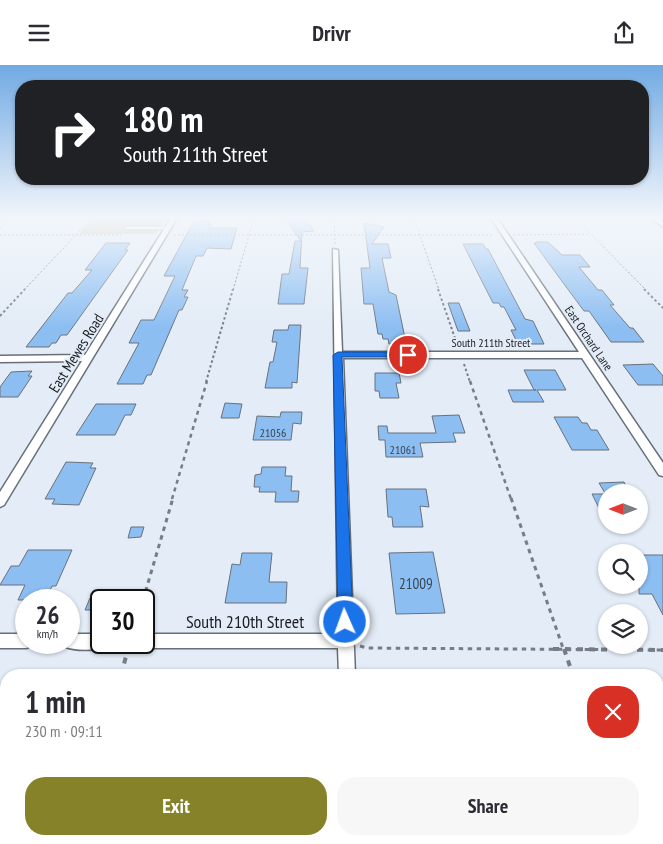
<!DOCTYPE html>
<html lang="en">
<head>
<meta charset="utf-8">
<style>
  :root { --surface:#fff; --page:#f7f7f7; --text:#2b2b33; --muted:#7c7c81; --accent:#86822a }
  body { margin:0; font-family:"PT Sans Narrow",sans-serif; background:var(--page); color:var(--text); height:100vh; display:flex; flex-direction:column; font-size:19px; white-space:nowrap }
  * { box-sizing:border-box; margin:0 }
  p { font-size:16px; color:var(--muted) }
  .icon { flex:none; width:28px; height:28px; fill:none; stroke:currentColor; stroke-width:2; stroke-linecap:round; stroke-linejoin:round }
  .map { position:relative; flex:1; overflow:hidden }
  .panel { position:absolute; left:0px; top:604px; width:664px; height:176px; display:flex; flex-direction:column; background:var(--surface); border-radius:20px 20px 0 0; box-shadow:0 1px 4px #0004 }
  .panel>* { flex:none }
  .top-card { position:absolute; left:15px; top:15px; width:634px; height:105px; border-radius:20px; box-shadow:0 1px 4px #0004; background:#202124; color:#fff; overflow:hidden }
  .needle { width:32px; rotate:270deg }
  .controls { position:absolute; left:598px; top:419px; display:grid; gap:10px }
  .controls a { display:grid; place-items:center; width:50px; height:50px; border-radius:50%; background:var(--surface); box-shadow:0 1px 4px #0004; font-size:25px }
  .speed { position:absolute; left:15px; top:524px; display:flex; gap:10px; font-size:25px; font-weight:700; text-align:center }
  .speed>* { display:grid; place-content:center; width:65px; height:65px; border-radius:50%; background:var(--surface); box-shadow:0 1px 4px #0004; line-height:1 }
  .speed small { font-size:12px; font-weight:400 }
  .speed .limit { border:2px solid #111; border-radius:8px; background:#fff; color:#111 }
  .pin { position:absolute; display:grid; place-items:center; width:42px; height:42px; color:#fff; margin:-21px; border:2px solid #fff; border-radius:50%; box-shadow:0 1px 5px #0007 }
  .me { position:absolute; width:55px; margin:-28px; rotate:358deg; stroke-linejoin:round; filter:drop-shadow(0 0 4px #0008) }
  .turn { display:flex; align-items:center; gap:18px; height:105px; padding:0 25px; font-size:22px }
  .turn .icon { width:65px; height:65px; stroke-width:2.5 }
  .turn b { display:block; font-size:35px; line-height:42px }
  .round { display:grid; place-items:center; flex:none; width:52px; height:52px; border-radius:20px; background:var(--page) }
  .headline { display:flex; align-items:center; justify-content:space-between; height:85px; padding:0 25px }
  h1 { font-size:30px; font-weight:700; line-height:38px }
  .action { display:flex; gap:10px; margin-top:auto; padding:10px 25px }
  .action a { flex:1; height:58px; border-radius:20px; background:var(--accent); color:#fff; font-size:20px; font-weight:700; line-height:58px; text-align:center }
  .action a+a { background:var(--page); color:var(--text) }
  header { display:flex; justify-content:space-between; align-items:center; height:65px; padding:0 25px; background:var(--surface); font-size:22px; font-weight:700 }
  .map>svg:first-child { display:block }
  .green { fill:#c1c08a }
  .building { fill:#8cbef2; stroke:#69717b }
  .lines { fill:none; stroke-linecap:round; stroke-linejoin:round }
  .service-casing { stroke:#677079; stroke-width:4.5 }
  .minor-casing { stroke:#677079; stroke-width:3 }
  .path-far4 { stroke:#777d84; stroke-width:1; stroke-dasharray:2 2; stroke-linecap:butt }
  .path-far3 { stroke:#777d84; stroke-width:2; stroke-dasharray:2.5 2.5; stroke-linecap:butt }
  .path-far2 { stroke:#777d84; stroke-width:2.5; stroke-dasharray:4 4; stroke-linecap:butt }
  .path-far1 { stroke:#777d84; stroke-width:3; stroke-dasharray:4.5 4.5; stroke-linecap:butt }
  .path { stroke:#777d84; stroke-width:4; stroke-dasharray:6 6; stroke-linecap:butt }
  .service { stroke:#fff; stroke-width:3 }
  .minor { fill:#fff; fill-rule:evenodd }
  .route { fill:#1a73e8; stroke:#114b97 }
  .labels { text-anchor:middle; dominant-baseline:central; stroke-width:4; stroke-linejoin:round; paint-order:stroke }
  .far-street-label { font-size:12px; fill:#1b1e22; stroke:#e3ecf7 }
  .number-label { font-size:12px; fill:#374656 }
  .street-label { font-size:15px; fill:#1b1e22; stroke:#e3ecf7 }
  .near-number-label { font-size:15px; fill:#374656 }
  .near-street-label { font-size:18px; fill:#1b1e22; stroke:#e3ecf7 }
</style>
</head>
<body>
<header><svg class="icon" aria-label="menu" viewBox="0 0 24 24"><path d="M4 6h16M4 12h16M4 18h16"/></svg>Drivr<svg class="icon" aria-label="share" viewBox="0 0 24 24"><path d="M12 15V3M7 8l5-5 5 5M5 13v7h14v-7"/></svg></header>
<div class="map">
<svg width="663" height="779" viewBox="0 0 663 779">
  <rect width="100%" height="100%" fill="#e3ecf7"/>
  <!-- green -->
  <path class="green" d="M93 153H166L156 169H79Z"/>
  <!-- building -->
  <path class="building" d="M305 154 314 166 302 167 300 203H308L304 239H278L282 209H289L295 176H301L287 156Z
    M194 156H209L208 159H211L209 163H237L231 184 207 183 203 191H196L182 225H188L184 232H188L182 245H179L151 310H147L143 319H117L139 278H129L141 255H154L175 211H164Z
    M364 158 384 162 372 179H388L391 193H382L389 227 396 230 406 278 389 279 388 274H383L382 269H378L373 239H364L361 203H370Z
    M536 177H548L562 190H580L590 202H579L598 225H602L614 240H610L630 263H633L644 277H611L589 246H584L561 215 534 178H536Z
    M106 178H130L125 185H128L67 270H61L56 278H52L49 282H26L68 228H72L92 205H85Z
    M463 179H483L486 184H488L525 254 533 256 544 279H518L511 265H516L504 242H501L499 238H493Z
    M448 238H459L470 266H458Z
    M289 260H301L297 318 292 317V323H265L270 297H273L277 277H272L274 265H288Z
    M653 299 663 311V320H638L623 300Z
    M524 305H555L566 325H537L544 337H513L508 325H536H534Z
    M32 306 28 311H32L18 332H0V322L11 307Z
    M375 308H399L401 318H396L399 333H380L379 326H375Z
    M225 338 242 339 239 353H221Z
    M96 339H136L131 350H125L115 370H76Z
    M281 347H302L301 359 293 358 291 375H253L257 351 280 352Z
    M459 350 465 368H453L456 377 420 378 423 392H386L385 375H379L378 361H387L388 368H436L432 351Z
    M554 352H578L582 358H587L591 365H597L609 385H572Z
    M66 397 93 398 90 403H96L79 440 52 439 55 434H45Z
    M262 402H286L285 411H292L291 426H299L298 437H275L276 427H259L260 422H254L255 410 261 409Z
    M624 417 629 428H605L599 418Z
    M386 424H426L429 442 420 441 423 462H393L392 452H388Z
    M592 429H606V457Z
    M131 462H144L141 472 128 473Z
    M28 485H72L56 521H52L46 535H18L25 520H0L11 501H19Z
    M433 487 445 548 396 549 389 488Z
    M242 488H272L269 517H287L286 538H225L232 499 240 500Z
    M639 490H663V550L652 529H639Z
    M90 533H101V545H85Z"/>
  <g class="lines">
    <defs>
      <path id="service" d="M126 163H169"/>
      <path id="minor" d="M171 153H177L4 440 0 442V427L82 296 0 297V291L85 290Z
        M491 153H497L663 398V411L659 410 582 293H343L355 610H339L338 583H144L138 581 137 578H144V569H338L333 184 338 185 342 287H579Z
        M652 153H659L663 157V162Z
        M0 569H26V578H33L32 581 26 583H0Z
        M69 569H101V578H108L107 581C95 586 75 586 63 581L62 578H69Z
        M342 774H362V779H342Z"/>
    </defs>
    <!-- service casing -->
    <use href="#service" class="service-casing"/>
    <!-- minor casing -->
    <use href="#minor" class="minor-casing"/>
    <!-- path-far4 -->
    <path class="path-far4" d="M334 153 335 179
      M414 153 439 225
      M575 153 646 225
      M0 163 12 153
      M0 170H121
      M174 170H494
      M514 170 590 169
      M24 225 92 153
      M233 225 254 153"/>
    <!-- path-far3 -->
    <path class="path-far3" d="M438 224 458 282
      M644 224 663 243
      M0 251 25 224
      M464 299 470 317
      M206 317 233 224"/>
    <!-- path-far2 -->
    <path class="path-far2" d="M470 316 511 434
      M172 434 207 316"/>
    <!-- path-far1 -->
    <path class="path-far1" d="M511 433 564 586
      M143 535 173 433
      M360 581 367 583 663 585
      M128 586 130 579"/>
    <!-- path -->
    <path class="path" d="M553 584 663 585
      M564 584 573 610
      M121 610 128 584
      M630 774 631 779
      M72 779 74 774"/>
    <!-- service -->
    <use href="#service" class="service"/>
    <!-- minor -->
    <use href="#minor" class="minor"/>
  </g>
  <!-- sky -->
  <linearGradient id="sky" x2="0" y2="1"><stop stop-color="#71aae3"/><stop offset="0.58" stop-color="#f2f6fb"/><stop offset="1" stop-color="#f2f6fb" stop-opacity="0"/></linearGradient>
  <rect width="663" height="263" fill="url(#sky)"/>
  <!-- route -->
  <path class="route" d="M338 287H408L413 290 408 292H342L353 557 351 562 345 564 340 562 338 557 333 290Z"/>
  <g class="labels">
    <!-- far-street labels -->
    <g class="far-street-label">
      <text transform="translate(589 273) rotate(56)">East Orchard Lane</text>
      <text x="491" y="277">South 211th Street</text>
    </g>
    <!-- number labels -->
    <g class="number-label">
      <text x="273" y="367">21056</text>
      <text x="403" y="384">21061</text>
    </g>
    <!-- street labels -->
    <g class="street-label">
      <text transform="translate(76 288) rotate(-58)">East Mewes Road</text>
    </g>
    <!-- near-number labels -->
    <g class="near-number-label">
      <text x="416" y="518">21009</text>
    </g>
    <!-- near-street labels -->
    <g class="near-street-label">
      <text x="245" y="556">South 210th Street</text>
    </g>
  </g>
</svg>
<div class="controls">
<a><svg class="needle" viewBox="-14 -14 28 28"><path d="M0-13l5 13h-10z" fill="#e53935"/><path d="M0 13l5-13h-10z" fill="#7c7c81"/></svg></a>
<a><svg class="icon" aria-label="search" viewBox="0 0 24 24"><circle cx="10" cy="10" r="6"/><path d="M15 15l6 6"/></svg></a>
<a><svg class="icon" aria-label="layers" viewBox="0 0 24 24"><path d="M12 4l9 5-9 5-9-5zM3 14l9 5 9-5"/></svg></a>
</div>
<div class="speed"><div>26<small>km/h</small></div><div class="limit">30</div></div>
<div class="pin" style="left:408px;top:290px;background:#d93025"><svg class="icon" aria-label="arrive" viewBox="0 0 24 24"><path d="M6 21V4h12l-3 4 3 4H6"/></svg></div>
<svg class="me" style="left:345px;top:557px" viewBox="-20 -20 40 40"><circle r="17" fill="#1a73e8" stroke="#fff" stroke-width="3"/><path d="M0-11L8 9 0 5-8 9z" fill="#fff"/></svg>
<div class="top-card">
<div class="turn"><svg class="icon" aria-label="right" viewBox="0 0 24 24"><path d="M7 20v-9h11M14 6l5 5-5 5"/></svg><div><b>180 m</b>South 211th Street</div></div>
</div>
<section class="panel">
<div class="headline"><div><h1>1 min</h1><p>230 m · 09:11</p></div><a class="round" style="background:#d93025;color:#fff"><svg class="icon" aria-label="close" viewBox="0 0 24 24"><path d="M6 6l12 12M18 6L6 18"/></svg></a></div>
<div class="action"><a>Exit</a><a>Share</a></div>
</section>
</div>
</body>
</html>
